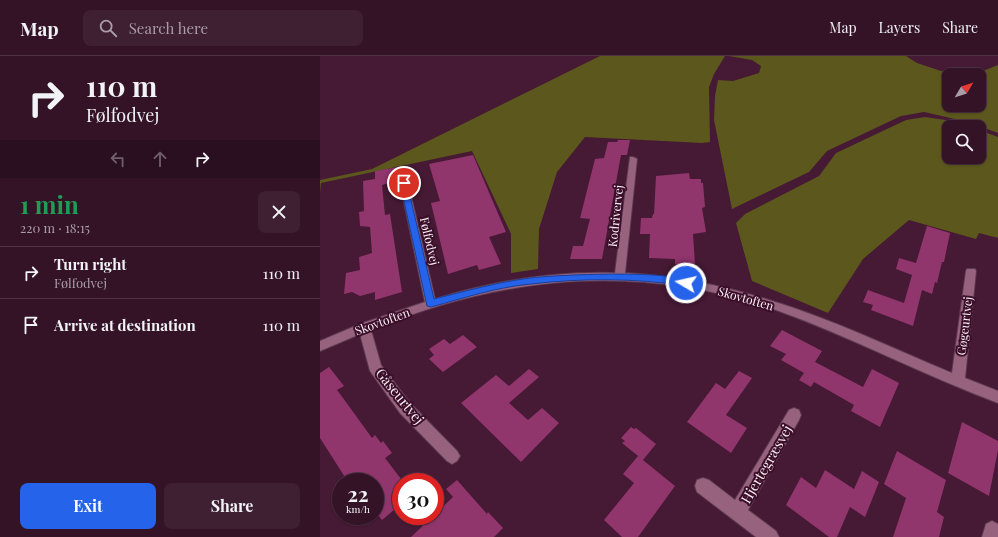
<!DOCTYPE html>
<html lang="en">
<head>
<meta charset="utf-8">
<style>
  :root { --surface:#341327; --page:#3f2033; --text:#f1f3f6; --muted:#a99ea7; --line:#4e3244; --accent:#2563eb }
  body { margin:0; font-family:"Playfair Display",serif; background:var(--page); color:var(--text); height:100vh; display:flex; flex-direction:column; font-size:15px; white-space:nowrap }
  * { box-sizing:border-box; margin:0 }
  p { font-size:13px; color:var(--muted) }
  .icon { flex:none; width:22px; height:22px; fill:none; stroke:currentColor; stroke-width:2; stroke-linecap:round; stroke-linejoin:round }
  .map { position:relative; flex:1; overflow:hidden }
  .side { display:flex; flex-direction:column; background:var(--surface); width:320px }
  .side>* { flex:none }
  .top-card { background:#341327; color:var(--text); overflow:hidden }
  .needle { width:26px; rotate:51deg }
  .buttons { position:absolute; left:622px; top:12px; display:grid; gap:8px }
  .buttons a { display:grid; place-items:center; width:44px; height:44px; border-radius:8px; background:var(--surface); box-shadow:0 1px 3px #0004,0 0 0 1px var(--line); font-size:20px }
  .speed { position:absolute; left:12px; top:417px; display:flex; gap:8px; font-size:20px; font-weight:700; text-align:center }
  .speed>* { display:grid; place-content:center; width:52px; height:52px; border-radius:50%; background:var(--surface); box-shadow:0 1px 3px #0004,0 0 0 1px var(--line); line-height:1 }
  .speed small { font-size:10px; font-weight:400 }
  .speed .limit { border:6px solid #d22; background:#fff; color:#111 }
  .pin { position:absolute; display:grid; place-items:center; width:34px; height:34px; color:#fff; margin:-17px; border:2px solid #fff; border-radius:50%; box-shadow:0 1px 4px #0007 }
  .me { position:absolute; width:44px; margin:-22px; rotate:279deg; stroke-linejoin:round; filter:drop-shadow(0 0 3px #0008) }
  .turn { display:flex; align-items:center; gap:14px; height:84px; padding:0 20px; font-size:18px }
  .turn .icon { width:52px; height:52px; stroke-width:2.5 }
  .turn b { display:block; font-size:28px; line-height:34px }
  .lanes { display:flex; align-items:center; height:38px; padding:0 20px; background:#0003; justify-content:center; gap:20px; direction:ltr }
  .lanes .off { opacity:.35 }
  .round { display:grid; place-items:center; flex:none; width:42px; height:42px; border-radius:8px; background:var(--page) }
  .summary { display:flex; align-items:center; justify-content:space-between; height:68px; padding:0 20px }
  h1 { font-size:24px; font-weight:700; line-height:30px; color:#1e9e55 }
  .action { display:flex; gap:8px; margin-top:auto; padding:8px 20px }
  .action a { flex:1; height:46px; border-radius:8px; background:var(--accent); color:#fff; font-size:16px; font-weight:700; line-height:46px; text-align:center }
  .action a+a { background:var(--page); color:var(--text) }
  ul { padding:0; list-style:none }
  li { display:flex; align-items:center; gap:12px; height:52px; padding:0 20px; border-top:1px solid var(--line) }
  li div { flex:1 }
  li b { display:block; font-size:15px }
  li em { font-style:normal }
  header { display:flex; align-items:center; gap:24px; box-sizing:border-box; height:56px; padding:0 20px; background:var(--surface); border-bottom:1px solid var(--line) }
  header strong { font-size:19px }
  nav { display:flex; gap:22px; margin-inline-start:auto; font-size:14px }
  .search { width:280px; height:36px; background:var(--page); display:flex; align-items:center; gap:10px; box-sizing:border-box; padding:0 14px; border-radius:8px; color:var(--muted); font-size:15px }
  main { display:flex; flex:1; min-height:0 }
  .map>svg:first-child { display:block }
  .green { fill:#5b571d; fill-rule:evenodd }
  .building { fill:#91356d }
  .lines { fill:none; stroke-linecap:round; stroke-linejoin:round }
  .minor-casing { stroke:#5c3a4f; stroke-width:2 }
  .minor { fill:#96627e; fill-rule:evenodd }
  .route { fill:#2563eb; stroke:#184099 }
  .labels { text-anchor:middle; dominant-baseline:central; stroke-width:4; stroke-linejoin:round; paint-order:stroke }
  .street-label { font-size:12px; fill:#fceff5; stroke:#3b0f2a }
  .near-street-label { font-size:14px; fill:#fceff5; stroke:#3b0f2a }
</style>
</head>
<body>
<header>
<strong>Map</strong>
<div class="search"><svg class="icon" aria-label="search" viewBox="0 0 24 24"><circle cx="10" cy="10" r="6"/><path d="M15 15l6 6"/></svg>Search here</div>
<nav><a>Map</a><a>Layers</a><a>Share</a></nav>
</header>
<main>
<section class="side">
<div class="top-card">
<div class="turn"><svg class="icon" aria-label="right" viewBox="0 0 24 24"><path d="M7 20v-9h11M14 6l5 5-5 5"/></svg><div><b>110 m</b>Følfodvej</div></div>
<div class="lanes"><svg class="icon off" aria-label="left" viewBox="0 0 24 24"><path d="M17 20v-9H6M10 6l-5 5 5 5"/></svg><svg class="icon off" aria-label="ahead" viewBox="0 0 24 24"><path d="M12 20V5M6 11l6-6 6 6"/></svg><svg class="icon" aria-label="right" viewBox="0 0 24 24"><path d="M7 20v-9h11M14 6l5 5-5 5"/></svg></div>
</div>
<div class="summary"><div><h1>1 min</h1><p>220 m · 18:15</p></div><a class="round"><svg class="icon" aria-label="close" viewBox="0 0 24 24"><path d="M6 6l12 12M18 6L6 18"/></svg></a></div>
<ul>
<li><svg class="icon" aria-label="right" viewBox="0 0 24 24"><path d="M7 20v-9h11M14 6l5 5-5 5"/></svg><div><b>Turn right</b><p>Følfodvej</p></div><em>110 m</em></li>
<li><svg class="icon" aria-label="arrive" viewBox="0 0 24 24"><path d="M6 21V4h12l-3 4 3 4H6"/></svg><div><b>Arrive at destination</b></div><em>110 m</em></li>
</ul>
<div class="action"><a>Exit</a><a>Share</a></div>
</section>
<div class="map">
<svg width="678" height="481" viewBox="0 0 678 481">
  <rect width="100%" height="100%" fill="#461934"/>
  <!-- green -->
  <path class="green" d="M280 0H405L394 18 389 31 390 86 382 87 265 81 237 116 219 173 218 213 191 217V178L152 95 1 127 0 137V124L52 113Z
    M409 0H586L597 7 621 15 635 13 653 19 678 9V77L648 66 604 56 581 60 507 95 489 116 412 153 394 64 395 40 398 24 413 25 439 17 441 10 432 4ZM629 19H659V49H629Z
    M605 61 633 65 650 71H629V101H659V74L678 81V182L659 177 656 183 589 164 543 203 508 257 432 225 416 167 425 158 499 120 516 97 586 64Z"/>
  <!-- building -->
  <path class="building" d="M298 84H310L307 99H301L282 203H250L253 190H263L270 163 260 162 275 103 284 102 288 86H297Z
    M153 99 186 176 169 181 181 208 159 214 157 209 128 218 111 147 120 145 109 108Z
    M78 111 82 124 62 129 65 159 70 158 82 236 55 244V236L40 240 32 236 24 238 26 217 40 214 39 201 52 197 50 171 40 170 39 156 44 155 43 125 55 123V115Z
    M369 117 370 123H381V127H383L385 151 382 152 386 176 373 178 375 208H355V203L329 202 330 178H320L321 162H332L333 158H334L336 120Z
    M607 170 630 177 624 206H622L617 227 615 226 612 238 602 234 593 270 551 254 553 249 543 246 548 234 584 247 592 219 576 213 579 202 596 207Z
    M462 274 502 295 495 306 543 331 552 313 579 327 560 371 531 355 534 349 494 326 491 331 479 324 484 317 461 304 466 298 450 290Z
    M143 279 157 291 123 316 109 303 114 299 109 293 124 283 130 288Z
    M9 311 24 330 17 334 23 342 52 382 55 379 61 387 63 385 72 397 65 402 81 423V448L62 464 55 455V426H28L0 382V317Z
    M209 313 219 321 189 347 208 364 222 352 239 367 201 406 141 347 176 319 189 330Z
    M419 315 432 322 406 359 427 372 411 397 367 366 396 327 405 333Z
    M642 366 678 385V394L669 440 628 417Z
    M311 371 314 373 316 372 336 388 323 404 302 387 305 385 301 382Z
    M577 395 626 424 617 456 624 461 619 481H573L586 442 564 428Z
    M318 400 355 430 318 481H302L284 464 314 427 303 418Z
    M505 414 534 433 542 415 559 426 545 461 530 451 517 481H509L466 449 481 421 496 432Z
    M137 424 167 458 168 456 183 472 174 481H91L133 441 126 433Z"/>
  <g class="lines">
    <defs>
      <path id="minor" d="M310 101H313L317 103 305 217C354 220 402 229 449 244 512 263 572 292 632 317L646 215 647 213H655L656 215 645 322 678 335V347C603 319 532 281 456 254 318 206 185 219 51 274L61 309 90 347 137 395 140 400 137 405 132 408 127 405 80 357 50 315 40 278 0 295V285L40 268 105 246 80 127 81 125H84L88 127 115 243C174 225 234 215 295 217Z
        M474 352 479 354 481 359 479 364 428 454 456 475 459 481H436L377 436 375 430 377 424 383 422 389 424 415 444 469 354Z
        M672 465 678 468V481H662L666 468Z"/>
    </defs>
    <!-- minor casing -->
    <use href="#minor" class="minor-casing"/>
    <!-- minor -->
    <use href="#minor" class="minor"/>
  </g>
  <!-- route -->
  <path class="route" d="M84 125 87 127 114 243C146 235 178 226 210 222 232 219 359 213 371 227L366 230C315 222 263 222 211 228 177 231 144 242 111 251L107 250 80 127Z"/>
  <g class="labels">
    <!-- street labels -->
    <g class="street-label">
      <text transform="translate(295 160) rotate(-84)">Kodrivervej</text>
      <text transform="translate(110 185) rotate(77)">Følfodvej</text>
      <text transform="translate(426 242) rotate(16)">Skovtoften</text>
      <text transform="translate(62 265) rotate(-20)">Skovtoften</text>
      <text transform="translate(644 270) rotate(-83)">Gøgeurtvej</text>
    </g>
    <!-- near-street labels -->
    <g class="near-street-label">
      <text transform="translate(80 340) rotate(51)">Gåseurtvej</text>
      <text transform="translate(446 408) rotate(-60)">Hjertegræsvej</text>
    </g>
  </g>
</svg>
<div class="buttons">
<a><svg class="needle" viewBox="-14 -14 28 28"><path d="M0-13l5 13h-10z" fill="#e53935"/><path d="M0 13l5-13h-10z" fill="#a99ea7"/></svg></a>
<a><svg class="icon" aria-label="search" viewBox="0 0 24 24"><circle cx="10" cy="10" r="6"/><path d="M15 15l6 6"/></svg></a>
</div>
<div class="speed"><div>22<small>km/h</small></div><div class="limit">30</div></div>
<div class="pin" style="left:84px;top:127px;background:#d93025"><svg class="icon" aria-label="arrive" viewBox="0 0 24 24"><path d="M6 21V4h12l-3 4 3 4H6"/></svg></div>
<svg class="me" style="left:366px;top:227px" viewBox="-20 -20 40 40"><circle r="17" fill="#2563eb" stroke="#fff" stroke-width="3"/><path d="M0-11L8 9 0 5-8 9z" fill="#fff"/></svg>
</div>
</main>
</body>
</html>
